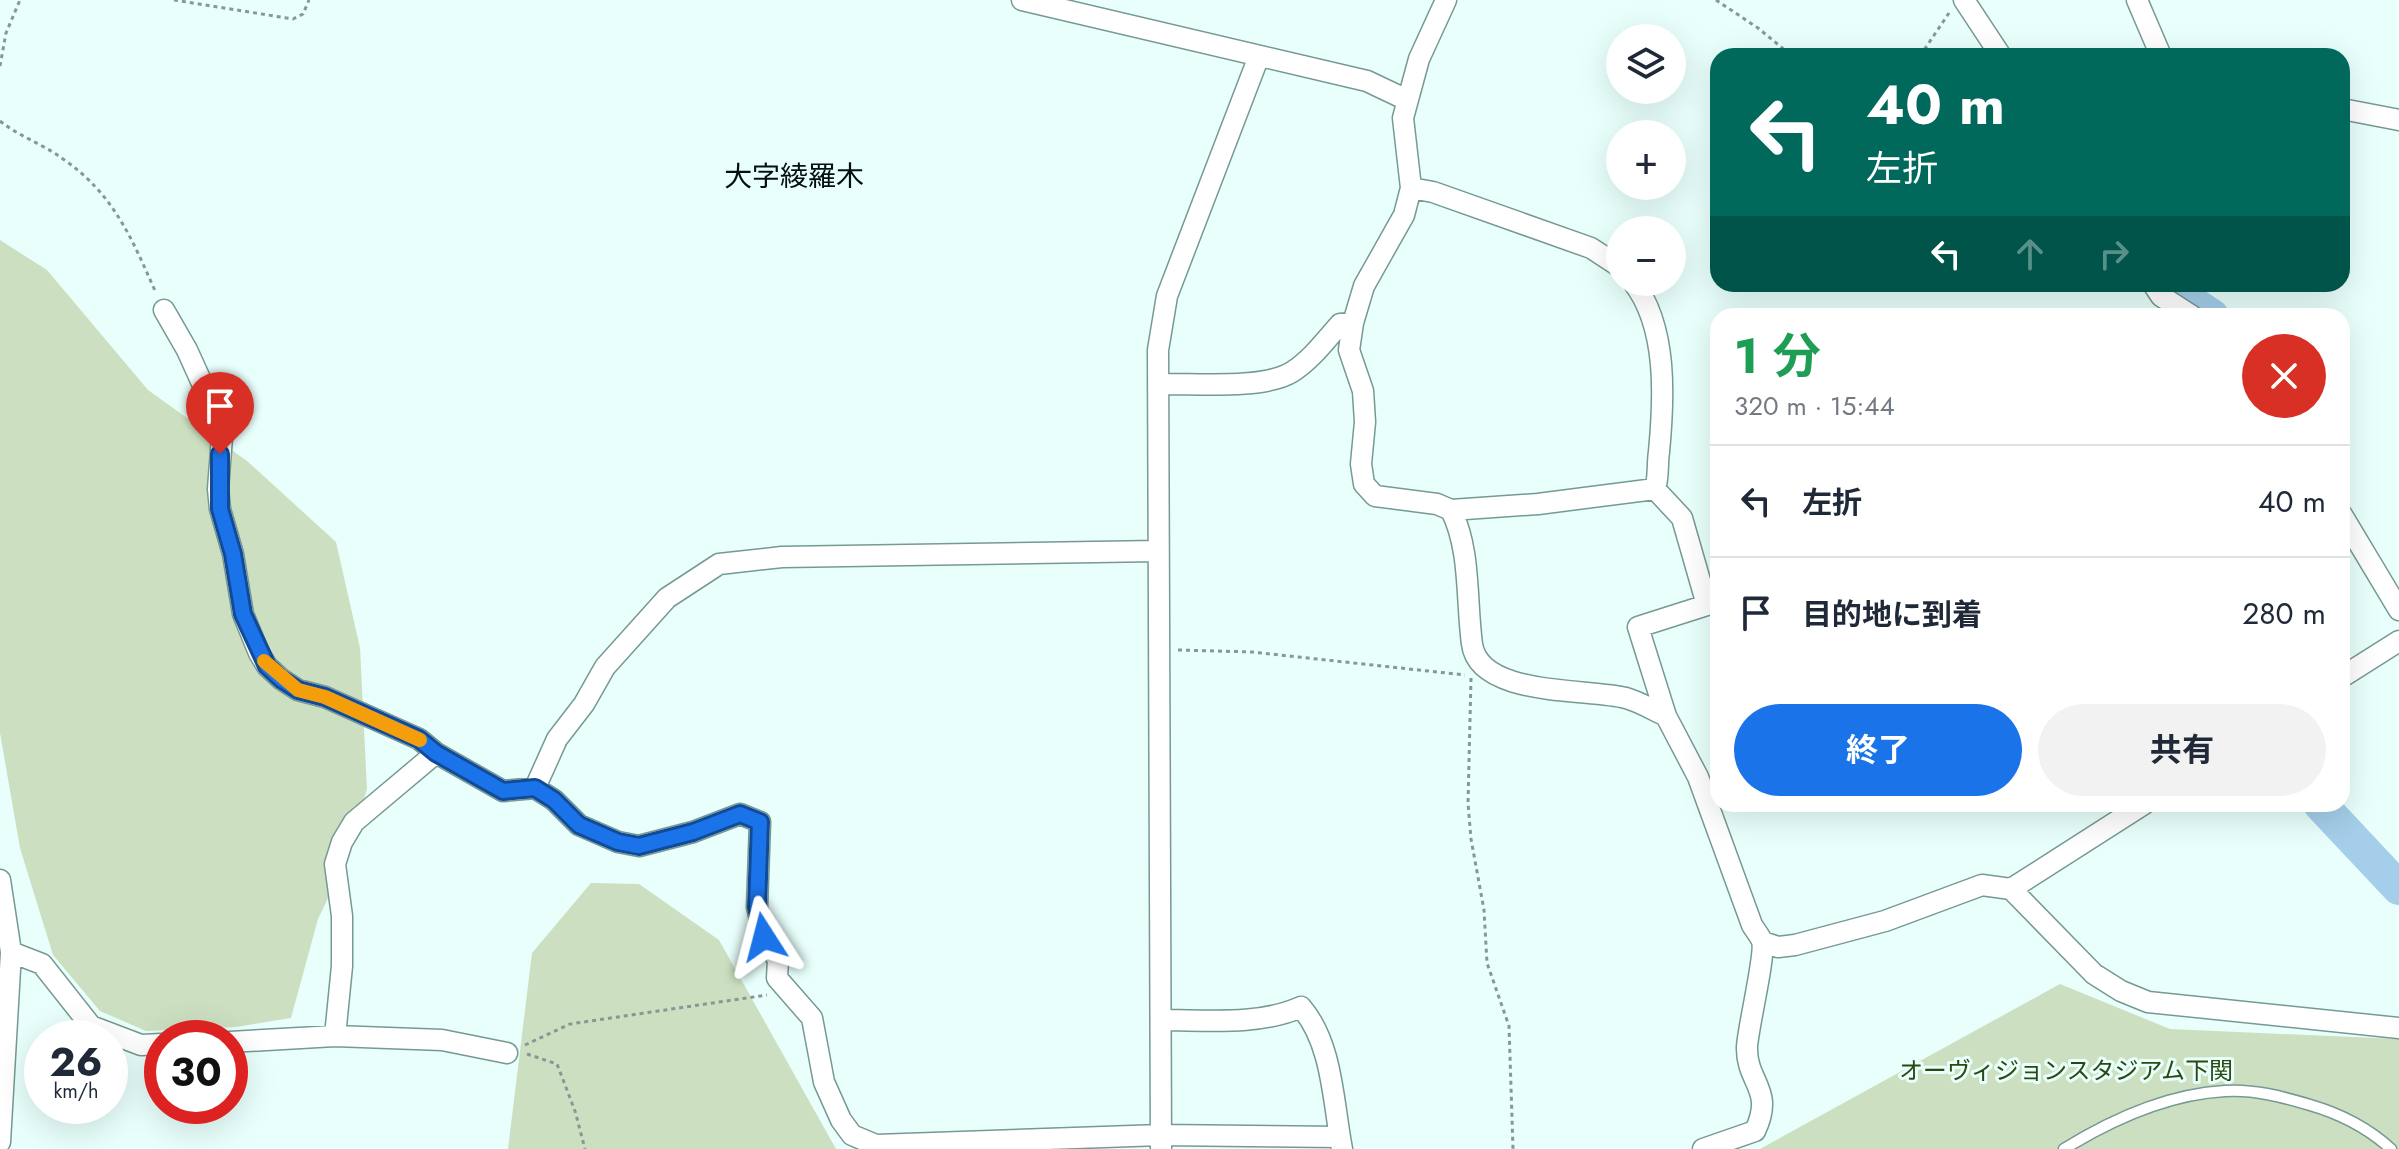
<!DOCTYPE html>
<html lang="ja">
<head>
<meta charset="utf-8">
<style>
  :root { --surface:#fff; --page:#f2f2f3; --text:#1f2937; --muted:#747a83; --line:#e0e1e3; --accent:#1a73e8 }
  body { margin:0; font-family:Jost,"Noto Sans JP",sans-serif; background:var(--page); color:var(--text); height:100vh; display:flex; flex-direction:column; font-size:30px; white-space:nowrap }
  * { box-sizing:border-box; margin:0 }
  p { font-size:26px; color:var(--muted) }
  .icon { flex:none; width:44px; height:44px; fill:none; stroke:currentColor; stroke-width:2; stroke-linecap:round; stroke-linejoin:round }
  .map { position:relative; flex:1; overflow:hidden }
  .sheet { position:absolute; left:1710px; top:308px; width:640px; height:504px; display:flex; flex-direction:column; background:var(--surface); border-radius:24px; box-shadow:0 8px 32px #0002 }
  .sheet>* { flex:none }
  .guide { position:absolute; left:1710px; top:48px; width:640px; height:244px; border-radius:24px; box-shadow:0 8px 32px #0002; background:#00695c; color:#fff; overflow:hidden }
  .fabs { position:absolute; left:1606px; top:24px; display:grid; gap:16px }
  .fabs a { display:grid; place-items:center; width:80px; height:80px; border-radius:50%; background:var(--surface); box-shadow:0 8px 32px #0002; font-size:40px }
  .speed { position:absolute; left:24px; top:1020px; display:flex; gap:16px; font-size:40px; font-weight:700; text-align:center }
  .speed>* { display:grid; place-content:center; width:104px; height:104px; border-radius:50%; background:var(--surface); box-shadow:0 8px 32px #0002; line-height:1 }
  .speed small { font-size:20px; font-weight:400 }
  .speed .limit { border:12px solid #d22; background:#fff; color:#111 }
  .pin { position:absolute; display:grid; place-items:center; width:68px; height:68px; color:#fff; margin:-82px -34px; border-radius:50% 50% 50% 0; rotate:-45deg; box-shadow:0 0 8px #0007 }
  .pin .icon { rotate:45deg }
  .me { position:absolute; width:88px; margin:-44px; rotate:351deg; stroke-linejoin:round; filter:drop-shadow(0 0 6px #0008) }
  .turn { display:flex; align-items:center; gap:28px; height:168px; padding:0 24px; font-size:36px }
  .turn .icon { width:104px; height:104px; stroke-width:2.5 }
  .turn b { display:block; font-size:56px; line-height:68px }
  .lanes { display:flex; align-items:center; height:76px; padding:0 24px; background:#0003; justify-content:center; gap:40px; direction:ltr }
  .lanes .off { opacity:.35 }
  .round { display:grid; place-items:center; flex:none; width:84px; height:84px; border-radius:42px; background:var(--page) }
  .overview { display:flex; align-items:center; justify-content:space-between; height:136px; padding:0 24px }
  h1 { font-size:48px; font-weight:700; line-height:60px; color:#1e9e55 }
  .action { display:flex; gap:16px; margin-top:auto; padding:16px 24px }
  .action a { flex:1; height:92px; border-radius:48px; background:var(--accent); color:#fff; font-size:32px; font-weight:700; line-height:92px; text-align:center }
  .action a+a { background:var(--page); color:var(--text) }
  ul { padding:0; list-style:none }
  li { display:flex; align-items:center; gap:24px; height:112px; padding:0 24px; border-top:2px solid var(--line) }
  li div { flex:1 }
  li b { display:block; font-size:30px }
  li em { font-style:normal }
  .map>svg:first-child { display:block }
  .green { fill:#cce0c1 }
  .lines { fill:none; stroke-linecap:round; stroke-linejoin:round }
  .river { stroke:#a4cee9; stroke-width:34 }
  .service-casing { stroke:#769994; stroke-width:13 }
  .minor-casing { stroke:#769994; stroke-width:23 }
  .path { stroke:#869896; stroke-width:3; stroke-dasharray:4 4; stroke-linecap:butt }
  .service { stroke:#fff; stroke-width:10 }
  .minor { stroke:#fff; stroke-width:20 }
  .route-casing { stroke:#114b97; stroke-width:20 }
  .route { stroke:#1a73e8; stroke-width:14 }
  .slow { stroke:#f59e0b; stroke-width:14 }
  .labels { text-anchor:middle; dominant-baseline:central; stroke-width:6; stroke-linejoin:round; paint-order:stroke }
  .park-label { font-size:24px; fill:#2a4811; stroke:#e8fffb }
  .quarter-label { font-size:28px; fill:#04100f; stroke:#e8fffb }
</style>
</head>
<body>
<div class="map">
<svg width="2399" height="1149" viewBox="0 0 2399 1149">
  <rect width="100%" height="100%" fill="#e8fffb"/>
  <!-- green -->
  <path class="green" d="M0 240 47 270 148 390 247 461 336 542 360 648 367 789 345 863 318 919 291 1018 236 1027 146 1031 100 1011 53 955 20 848 0 733Z
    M591 883 639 884 719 940 836 1149H508L532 953Z
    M2060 984 2170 1029 2399 1039V1149H1760Z"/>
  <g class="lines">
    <!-- river -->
    <path class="river" d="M2172 284 2180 295 2212 316
      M2320 804 2399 888"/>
    <defs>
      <path id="service" d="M2064 1149C2111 1120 2169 1094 2225 1091 2254 1089 2283 1097 2310 1105 2341 1114 2367 1127 2391 1149"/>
      <path id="minor" d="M1022 0 1367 81 1407 100
        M1446 0 1419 59 1403 118 1411 188 1404 215 1364 286 1353 323 1349 350 1363 391 1365 422 1361 464 1364 484 1375 496 1437 504 1451 510 1538 504 1655 489
        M1964 0 2001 56
        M2137 0 2161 56
        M2342 109 2399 120
        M1411 188 1433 192 1591 248 1620 267
        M1633 282C1668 327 1664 399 1659 452 1657 464 1659 477 1655 489
        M2153 284 2161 296 2192 316
        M164 310 187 350 216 414 222 437 218 489 220 509 233 554 243 614 259 653 267 666 281 679 298 690 325 697 419 739 436 753 503 791 535 788 554 800 579 825 618 842 639 846 693 832 740 814 760 822 757 907 764 937 778 960 777 978 812 1018 824 1082 841 1120 852 1135 876 1145 1161 1135 1340 1137
        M1158 384C1193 383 1263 390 1292 372 1311 360 1325 341 1340 324L1353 323
        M1655 489 1682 518 1707 605 1638 627 1666 716 1698 777 1752 925C1755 930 1760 936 1762 941 1766 954 1748 1027 1747 1047 1746 1083 1775 1089 1755 1131L1703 1149
        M1451 510C1471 550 1466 600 1472 644 1479 697 1587 688 1626 698 1640 702 1653 710 1666 716
        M2342 515 2399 610
        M2342 677 2399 641
        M535 788 557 739 584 704 605 667 667 598 719 564 782 557 1157 551
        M0 880 11 952 0 1142
        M2011 889 2144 804
        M1763 942 1778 947 1795 945 1885 921 1982 885 2011 889 2094 974 2121 991 2148 1002 2399 1028
        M11 952 42 964 91 1026 141 1045 162 1044
        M1161 1020C1207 1020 1258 1026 1301 1007 1333 1044 1333 1103 1342 1149
        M335 1036 342 966V916L335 864 342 842 354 822 436 753
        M230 1042 335 1036 442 1040 507 1053
        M1161 1149 1158 350 1167 296 1259 56"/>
    </defs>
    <!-- service casing -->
    <use href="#service" class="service-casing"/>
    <!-- minor casing -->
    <use href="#minor" class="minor-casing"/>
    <!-- path -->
    <path class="path" d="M174 0 293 19 303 14 309 0
      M1716 0 1758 28 1792 56
      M1920 56 1949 13
      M0 66 6 33 20 0
      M0 121C20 137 43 144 63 159 114 194 132 239 156 293
      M1178 650 1252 652 1465 675
      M1471 678 1468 803 1471 839 1484 910 1487 963 1509 1026 1513 1149
      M525 1045 570 1024 767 995
      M527 1054 557 1064 575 1111 585 1149"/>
    <!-- service -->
    <use href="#service" class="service"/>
    <!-- minor -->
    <use href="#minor" class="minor"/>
  </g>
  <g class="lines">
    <defs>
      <path id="route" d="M220 454V509L233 554 243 614 267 666 281 679 298 690 325 697 419 739 436 753 503 791 535 788 554 800 579 825 618 842 639 846 693 832 740 814 760 822 757 907 764 937"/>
    </defs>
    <!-- route casing -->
    <use href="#route" class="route-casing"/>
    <!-- route -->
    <use href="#route" class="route"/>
    <!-- slow -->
    <path class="slow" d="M264 661 298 690 325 697 420 740"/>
  </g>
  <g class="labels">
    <!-- park labels -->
    <g class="park-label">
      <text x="2066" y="1070">オーヴィジョンスタジアム下関</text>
    </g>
    <!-- quarter labels -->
    <g class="quarter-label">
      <text x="794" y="176">大字綾羅木</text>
    </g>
  </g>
</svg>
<div class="fabs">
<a><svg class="icon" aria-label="layers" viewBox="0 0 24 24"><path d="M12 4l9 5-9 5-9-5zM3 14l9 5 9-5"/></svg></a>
<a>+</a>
<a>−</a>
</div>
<div class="speed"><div>26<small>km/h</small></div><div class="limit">30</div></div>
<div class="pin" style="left:220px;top:454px;background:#d93025"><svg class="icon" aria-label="arrive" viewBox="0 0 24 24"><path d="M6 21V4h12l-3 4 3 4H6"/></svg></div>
<svg class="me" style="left:764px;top:937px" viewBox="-20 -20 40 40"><path d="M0-17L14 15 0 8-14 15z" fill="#1a73e8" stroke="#fff" stroke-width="4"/></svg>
<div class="guide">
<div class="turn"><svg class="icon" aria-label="left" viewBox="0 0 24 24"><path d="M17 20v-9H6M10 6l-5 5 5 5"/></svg><div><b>40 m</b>左折</div></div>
<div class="lanes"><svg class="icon" aria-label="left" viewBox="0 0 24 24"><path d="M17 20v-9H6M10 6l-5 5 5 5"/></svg><svg class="icon off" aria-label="ahead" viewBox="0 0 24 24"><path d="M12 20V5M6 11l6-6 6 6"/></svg><svg class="icon off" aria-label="right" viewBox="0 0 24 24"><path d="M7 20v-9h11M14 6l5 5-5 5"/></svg></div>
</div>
<section class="sheet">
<div class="overview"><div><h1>1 分</h1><p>320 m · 15:44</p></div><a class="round" style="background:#d93025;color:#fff"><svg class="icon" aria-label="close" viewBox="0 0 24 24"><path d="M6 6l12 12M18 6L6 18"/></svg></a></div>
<ul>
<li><svg class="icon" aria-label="left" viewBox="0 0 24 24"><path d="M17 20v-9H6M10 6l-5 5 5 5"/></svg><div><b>左折</b></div><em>40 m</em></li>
<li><svg class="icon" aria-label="arrive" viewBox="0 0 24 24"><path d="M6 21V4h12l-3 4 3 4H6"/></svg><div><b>目的地に到着</b></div><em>280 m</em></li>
</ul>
<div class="action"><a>終了</a><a>共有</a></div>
</section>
</div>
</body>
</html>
